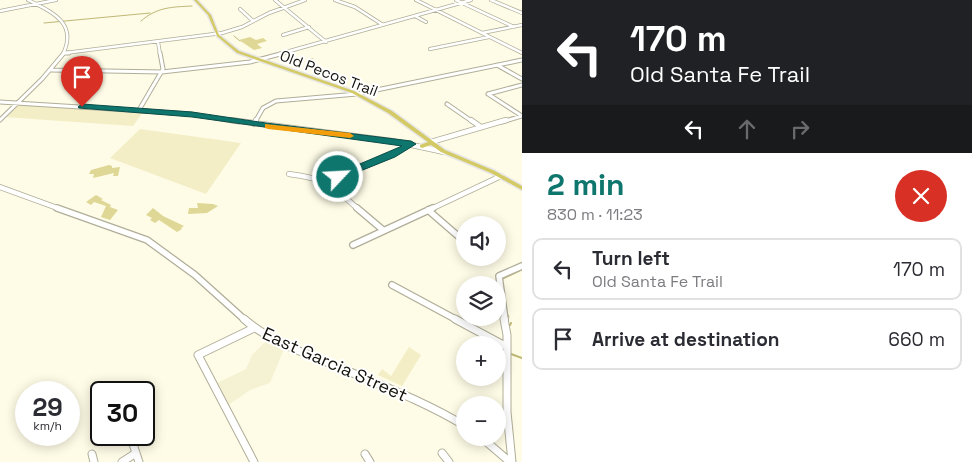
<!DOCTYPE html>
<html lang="en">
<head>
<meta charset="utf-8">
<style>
  :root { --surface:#fff; --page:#f7f7f7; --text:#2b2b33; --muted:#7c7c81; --line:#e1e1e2; --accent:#0f766e }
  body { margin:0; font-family:"Space Grotesk",sans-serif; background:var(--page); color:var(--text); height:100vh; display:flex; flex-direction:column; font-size:19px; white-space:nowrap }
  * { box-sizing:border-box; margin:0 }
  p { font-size:16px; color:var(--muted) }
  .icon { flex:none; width:28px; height:28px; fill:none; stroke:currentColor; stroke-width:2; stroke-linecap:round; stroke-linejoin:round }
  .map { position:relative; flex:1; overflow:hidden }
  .panel { display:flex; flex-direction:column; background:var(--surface); width:450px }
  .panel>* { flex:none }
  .hud { background:#202124; color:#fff; overflow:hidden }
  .controls { position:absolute; left:456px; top:216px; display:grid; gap:10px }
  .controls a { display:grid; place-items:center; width:50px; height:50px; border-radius:50%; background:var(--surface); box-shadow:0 2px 12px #0003; font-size:25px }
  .speed { position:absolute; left:15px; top:381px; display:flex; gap:10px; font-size:25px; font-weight:700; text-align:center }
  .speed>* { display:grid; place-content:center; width:65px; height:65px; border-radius:50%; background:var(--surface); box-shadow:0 2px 12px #0003; line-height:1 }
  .speed small { font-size:12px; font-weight:400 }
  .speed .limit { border:2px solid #111; border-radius:8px; background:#fff; color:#111 }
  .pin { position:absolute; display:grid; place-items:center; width:42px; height:42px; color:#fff; margin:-51px -21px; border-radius:50% 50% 50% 0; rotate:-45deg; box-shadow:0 0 5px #0007 }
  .pin .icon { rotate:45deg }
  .me { position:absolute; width:55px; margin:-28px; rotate:65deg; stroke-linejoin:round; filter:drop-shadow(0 0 4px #0008) }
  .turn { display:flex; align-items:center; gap:18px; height:105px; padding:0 25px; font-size:22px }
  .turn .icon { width:65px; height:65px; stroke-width:2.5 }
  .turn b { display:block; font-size:35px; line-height:42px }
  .lanes { display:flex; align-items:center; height:48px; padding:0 25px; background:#0003; justify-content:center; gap:25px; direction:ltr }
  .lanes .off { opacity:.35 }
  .round { display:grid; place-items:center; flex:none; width:52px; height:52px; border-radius:26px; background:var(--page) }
  .headline { display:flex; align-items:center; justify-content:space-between; height:85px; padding:0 25px }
  h1 { font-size:30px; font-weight:600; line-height:38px; color:var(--accent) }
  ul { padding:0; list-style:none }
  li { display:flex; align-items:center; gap:15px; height:62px; margin:0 10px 8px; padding:0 15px; border:2px solid var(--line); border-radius:10px }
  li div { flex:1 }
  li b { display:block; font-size:19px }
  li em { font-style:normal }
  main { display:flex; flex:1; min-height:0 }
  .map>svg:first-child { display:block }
  .built { fill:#f5f2d4 }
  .green { fill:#f3eec6 }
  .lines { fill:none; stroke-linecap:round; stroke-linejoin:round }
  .stream-far1 { stroke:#bfb776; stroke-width:1 }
  .stream { stroke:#bfb776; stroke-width:2 }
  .building { fill:#dfd795 }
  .minor-far4-casing { stroke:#b0ae99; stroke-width:4 }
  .minor-far3-casing { stroke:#b0ae99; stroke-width:5 }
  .minor-far2-casing { stroke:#b0ae99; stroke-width:6 }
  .minor-far1-casing { stroke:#b0ae99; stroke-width:8 }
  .minor-casing { stroke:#b0ae99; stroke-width:9 }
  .major-casing { stroke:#e8e7e7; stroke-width:3 }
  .minor-far4 { stroke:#fff; stroke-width:2.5 }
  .minor-far3 { stroke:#fff; stroke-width:3 }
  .minor-far2 { stroke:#fff; stroke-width:4.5 }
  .minor-far1 { stroke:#fff; stroke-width:5.5 }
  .minor { stroke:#fff; stroke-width:7 }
  .major { fill:#d3ca66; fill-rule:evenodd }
  .route { fill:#0f766e; stroke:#0a4d48 }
  .slow { fill:#f59e0b }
  .labels { text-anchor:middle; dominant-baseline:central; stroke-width:4; stroke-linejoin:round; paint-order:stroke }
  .far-street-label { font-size:15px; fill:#14130b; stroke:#fff }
  .street-label { font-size:18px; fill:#14130b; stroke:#fff }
</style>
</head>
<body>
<main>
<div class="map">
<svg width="522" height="462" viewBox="0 0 522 462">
  <rect width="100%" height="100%" fill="#fefce6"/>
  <!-- built -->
  <path class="built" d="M266 341 284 349 270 383 250 390 227 406 215 384 246 369 252 355Z"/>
  <!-- green -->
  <path class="green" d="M20 104 143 112 133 126 4 117Z
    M140 129 241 143 206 194 110 158Z
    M409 347 421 355 402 386 378 375 382 369 391 376Z"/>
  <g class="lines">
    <!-- stream-far1 -->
    <path class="stream-far1" d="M141 21C157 7 172 7 192 6
      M44 23 150 13
      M234 36 240 41
      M310 59H313
      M501 280 522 270
      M506 311 509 317"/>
    <!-- stream -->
    <path class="stream" d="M510 325 511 323
      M511 354 522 358"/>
  </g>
  <!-- building -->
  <path class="building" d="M250 37 256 40 263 38 267 41 257 44 262 48 254 50 239 40Z
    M109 165 112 166V168L120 167 118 176H113L114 173 93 178 94 174H89L91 170Z
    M96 195 103 199 101 200 111 205 110 207 118 210 110 220 101 217 106 206 94 202 91 205 86 202Z
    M197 203 213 204 218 206 207 213 188 214 189 208H198Z
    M153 208 163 216 184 226 181 228 182 229 177 232 159 220 155 223 150 220 152 218 146 215Z"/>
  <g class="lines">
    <defs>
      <path id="minor-far4" d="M28 0C52 12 78 23 63 54
        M275 0 326 42
        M335 0 355 7 383 25
        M416 0 522 53
        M456 0 514 27
        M491 0 522 13
        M240 9 253 21
        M0 11 56 0
        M415 16 426 22
        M482 33 522 25
        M283 35 309 27
        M158 42 160 54
        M430 49 489 37
        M65 53 222 33 242 27 269 13 305 0
        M279 54 471 0"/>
      <path id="minor-far3" d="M65 53H69
        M497 65 522 79
        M51 70 162 72 250 62 284 53
        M488 94 522 116
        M488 94 522 85
        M0 102 191 114 239 122
        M447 104 473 122
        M139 110 163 69 160 53
        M0 120 42 79 64 53
        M255 122 263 108 276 101 357 94 522 60
        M502 122 522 116"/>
      <path id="minor-far2" d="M231 120 393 141 444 152
        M471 120 481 127
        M254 124 256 120
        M431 142 506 120
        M289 174C327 179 330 184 358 209
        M338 177 392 155 411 144
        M0 187 60 209
        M431 209 501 176"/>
      <path id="minor-far1" d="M57 208 147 240 195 275 245 320
        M357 208 383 230
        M428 210 465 242
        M353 245 433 208
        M392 285 457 320
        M505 320 499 276 522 266"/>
      <path id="minor" d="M244 319C268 340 299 351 329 363 375 383 422 400 465 426
        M455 319 507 347
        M504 319 507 335V412L512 462
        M254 328 198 355 254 462
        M130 435 139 462
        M482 438 510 462
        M442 453 449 462
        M92 454 94 462
        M365 454 370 462
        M122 462 136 453"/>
      <path id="major" d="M194 0H197L211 15 219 35 239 51 354 91 392 111 445 150 495 171 522 186V190L491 173 441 152 431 145 422 148 420 147V145L428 142 388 113 352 93 237 53 217 36 208 15Z"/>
    </defs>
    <!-- minor-far4 casing -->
    <use href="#minor-far4" class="minor-far4-casing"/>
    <!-- minor-far3 casing -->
    <use href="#minor-far3" class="minor-far3-casing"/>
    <!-- minor-far2 casing -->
    <use href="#minor-far2" class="minor-far2-casing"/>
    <!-- minor-far1 casing -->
    <use href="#minor-far1" class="minor-far1-casing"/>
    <!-- minor casing -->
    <use href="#minor" class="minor-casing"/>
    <!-- major casing -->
    <use href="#major" class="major-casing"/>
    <!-- minor-far4 -->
    <use href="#minor-far4" class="minor-far4"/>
    <!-- minor-far3 -->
    <use href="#minor-far3" class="minor-far3"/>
    <!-- minor-far2 -->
    <use href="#minor-far2" class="minor-far2"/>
    <!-- minor-far1 -->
    <use href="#minor-far1" class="minor-far1"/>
    <!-- minor -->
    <use href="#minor" class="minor"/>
    <!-- major -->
    <use href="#major" class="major"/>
  </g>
  <!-- route -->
  <path class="route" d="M82 104 192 112 266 123 411 141 416 144 395 157 338 180 334 179V175L402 146 192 117 79 108 78 107Z"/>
  <!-- slow -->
  <path class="slow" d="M265 124 350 133 354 136 350 138 268 129 265 128Z"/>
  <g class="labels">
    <!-- far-street labels -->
    <g class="far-street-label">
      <text transform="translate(329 73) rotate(21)">Old Pecos Trail</text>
    </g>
    <!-- street labels -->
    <g class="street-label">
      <text transform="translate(335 364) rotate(24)">East Garcia Street</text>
    </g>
  </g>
</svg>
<div class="controls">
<a><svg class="icon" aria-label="sound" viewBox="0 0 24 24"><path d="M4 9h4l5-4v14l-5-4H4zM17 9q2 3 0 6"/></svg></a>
<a><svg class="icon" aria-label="layers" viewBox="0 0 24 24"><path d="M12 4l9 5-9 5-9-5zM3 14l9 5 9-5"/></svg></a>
<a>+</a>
<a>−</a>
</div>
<div class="speed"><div>29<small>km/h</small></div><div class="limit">30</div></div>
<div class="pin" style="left:82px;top:107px;background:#d93025"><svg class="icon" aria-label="arrive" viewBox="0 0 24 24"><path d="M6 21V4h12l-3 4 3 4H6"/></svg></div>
<svg class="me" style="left:338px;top:177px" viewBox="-20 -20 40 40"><circle r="17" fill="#0f766e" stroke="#fff" stroke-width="3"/><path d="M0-11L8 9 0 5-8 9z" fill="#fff"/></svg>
</div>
<section class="panel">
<div class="hud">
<div class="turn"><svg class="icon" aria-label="left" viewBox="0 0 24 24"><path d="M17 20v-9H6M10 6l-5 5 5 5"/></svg><div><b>170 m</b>Old Santa Fe Trail</div></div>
<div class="lanes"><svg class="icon" aria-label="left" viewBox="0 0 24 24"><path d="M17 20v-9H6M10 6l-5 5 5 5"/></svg><svg class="icon off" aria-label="ahead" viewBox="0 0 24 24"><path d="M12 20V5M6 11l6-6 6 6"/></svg><svg class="icon off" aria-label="right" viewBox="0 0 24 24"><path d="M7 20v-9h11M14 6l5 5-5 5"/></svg></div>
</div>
<div class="headline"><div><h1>2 min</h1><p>830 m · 11:23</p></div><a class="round" style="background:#d93025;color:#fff"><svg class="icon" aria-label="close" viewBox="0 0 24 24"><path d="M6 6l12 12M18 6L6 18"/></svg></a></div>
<ul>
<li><svg class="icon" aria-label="left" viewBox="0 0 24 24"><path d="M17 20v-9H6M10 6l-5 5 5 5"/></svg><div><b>Turn left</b><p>Old Santa Fe Trail</p></div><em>170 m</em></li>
<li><svg class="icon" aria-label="arrive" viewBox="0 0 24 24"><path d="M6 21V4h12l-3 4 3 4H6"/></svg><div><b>Arrive at destination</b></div><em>660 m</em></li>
</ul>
</section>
</main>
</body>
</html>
